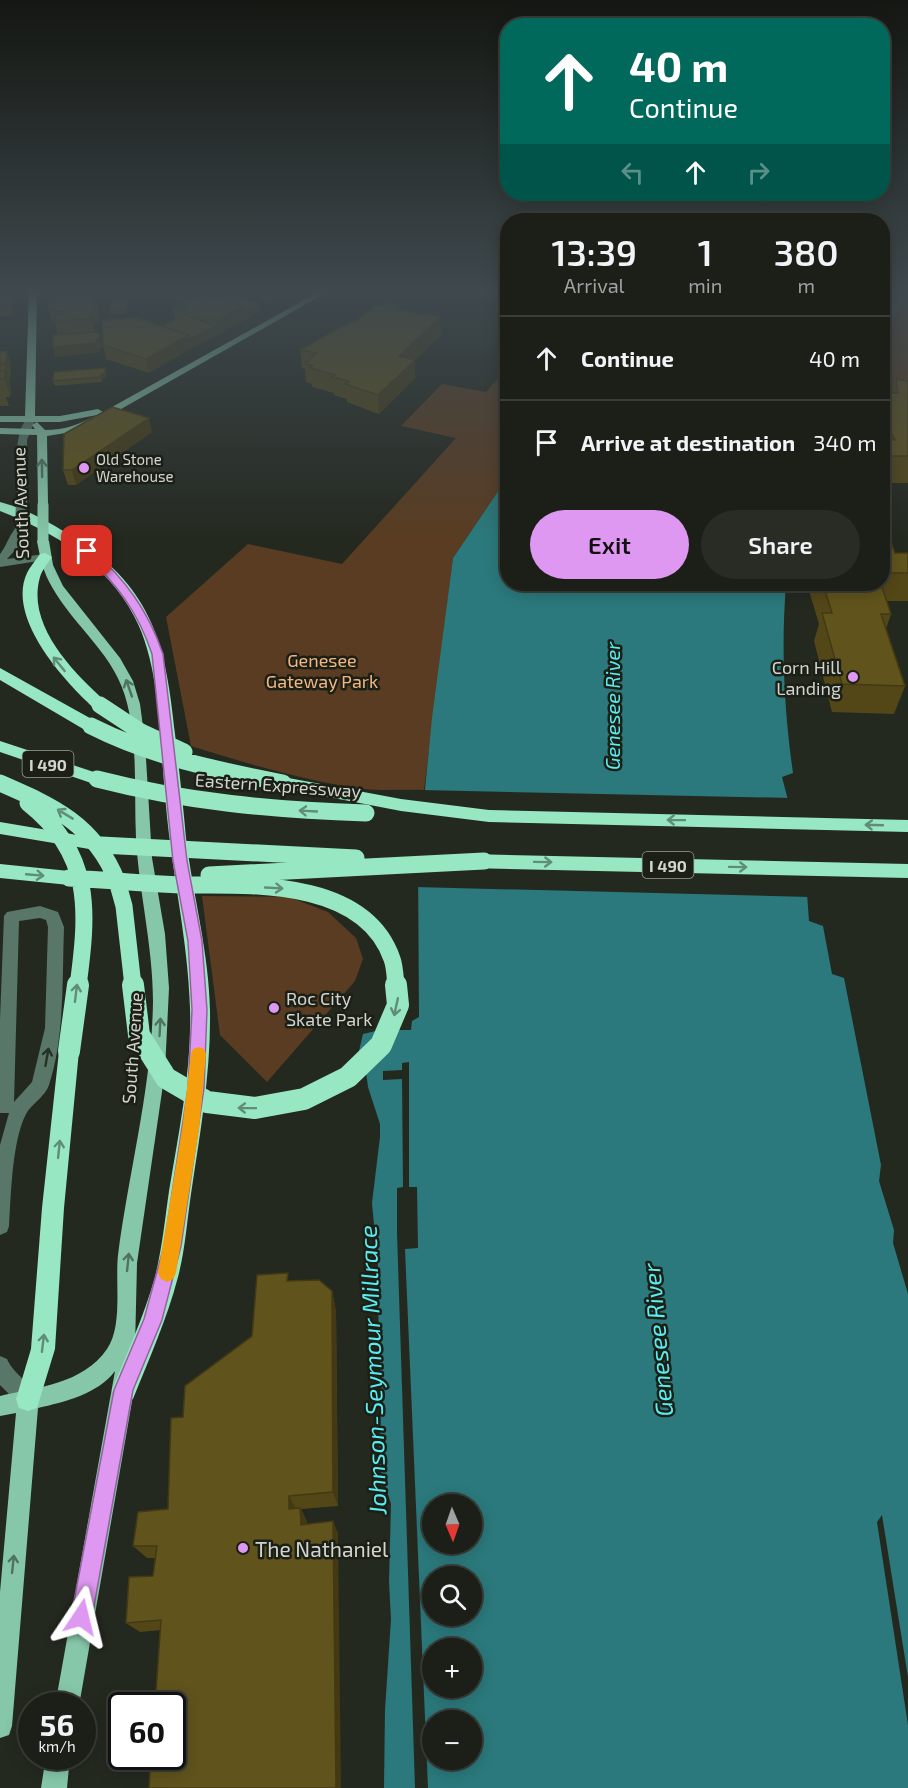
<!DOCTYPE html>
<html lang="en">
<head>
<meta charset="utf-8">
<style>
  :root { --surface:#1b1f18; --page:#282c25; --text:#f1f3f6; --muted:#a0a2a2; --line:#393d37; --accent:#df98f1 }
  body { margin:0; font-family:"Exo 2",sans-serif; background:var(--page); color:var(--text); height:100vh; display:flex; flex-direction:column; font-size:22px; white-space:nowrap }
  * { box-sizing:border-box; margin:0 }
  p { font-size:20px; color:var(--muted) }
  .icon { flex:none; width:33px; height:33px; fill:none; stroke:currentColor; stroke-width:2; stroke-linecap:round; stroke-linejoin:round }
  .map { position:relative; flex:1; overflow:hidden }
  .details { position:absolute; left:500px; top:213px; width:390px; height:378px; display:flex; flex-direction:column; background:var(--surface); border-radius:24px; box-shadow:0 3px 15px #0003,0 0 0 2px var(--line) }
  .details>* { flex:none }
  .banner { position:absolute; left:500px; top:18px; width:390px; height:183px; border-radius:24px; box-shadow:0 3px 15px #0003,0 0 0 2px var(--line); background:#00695c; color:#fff; overflow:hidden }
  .needle { width:39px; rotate:178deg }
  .buttons { position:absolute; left:422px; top:1494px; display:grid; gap:12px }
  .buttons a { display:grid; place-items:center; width:60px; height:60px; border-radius:50%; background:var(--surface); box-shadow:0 3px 15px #0003,0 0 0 2px var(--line); font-size:30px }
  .speed { position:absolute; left:18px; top:1692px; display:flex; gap:12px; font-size:30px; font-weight:700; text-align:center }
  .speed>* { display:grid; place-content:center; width:78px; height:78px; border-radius:50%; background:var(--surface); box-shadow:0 3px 15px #0003,0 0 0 2px var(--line); line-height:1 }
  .speed small { font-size:15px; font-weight:400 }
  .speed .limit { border:3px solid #111; border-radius:9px; background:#fff; color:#111 }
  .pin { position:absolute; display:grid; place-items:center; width:51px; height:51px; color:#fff; margin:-26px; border-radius:12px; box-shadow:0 3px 9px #0006 }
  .me { position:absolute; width:66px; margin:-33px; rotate:10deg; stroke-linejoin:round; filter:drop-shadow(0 0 4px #0008) }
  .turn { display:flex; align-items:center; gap:21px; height:126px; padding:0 30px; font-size:27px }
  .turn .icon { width:78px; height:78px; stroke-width:2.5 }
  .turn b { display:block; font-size:42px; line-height:51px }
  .lanes { display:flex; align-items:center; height:57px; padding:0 30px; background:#0003; justify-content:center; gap:30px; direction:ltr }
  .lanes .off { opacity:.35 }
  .eta { display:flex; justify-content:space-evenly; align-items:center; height:102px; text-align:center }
  .eta b { font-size:36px; font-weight:600; line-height:42px }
  .button { display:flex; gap:12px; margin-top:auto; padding:12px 30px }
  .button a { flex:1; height:69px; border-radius:36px; background:var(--accent); color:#111; font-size:24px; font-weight:600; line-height:69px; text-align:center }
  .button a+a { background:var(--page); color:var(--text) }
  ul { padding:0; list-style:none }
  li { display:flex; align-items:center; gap:18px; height:84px; padding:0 30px; border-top:2px solid var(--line) }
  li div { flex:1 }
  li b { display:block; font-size:22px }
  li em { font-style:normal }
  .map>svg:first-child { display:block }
  .green { fill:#593c21 }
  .water { fill:#2b797c; fill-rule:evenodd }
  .pier { fill:#242920 }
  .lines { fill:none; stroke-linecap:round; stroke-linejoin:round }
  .minor { fill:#587768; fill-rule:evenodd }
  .major { fill:#86c7a9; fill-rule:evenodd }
  .highway { fill:#98e7c3; fill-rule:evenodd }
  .minor-bridge { stroke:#587768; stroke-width:11 }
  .major-bridge { stroke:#86c7a9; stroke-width:11 }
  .highway-bridge-far1 { stroke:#98e7c3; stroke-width:17 }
  .highway-bridge { stroke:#98e7c3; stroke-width:22 }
  .wall { fill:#534718 }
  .shaded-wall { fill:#433a14 }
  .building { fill:#60531c; stroke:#433a14; stroke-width:1.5 }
  .oneway { stroke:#507360 }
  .oneway2 { stroke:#608d75 }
  .oneway3 { stroke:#273126 }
  .route { fill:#df98f1; stroke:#91639d; stroke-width:1.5 }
  .slow { fill:#f59e0b }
  .poi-dot { fill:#df98f1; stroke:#1b1f16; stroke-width:2 }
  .labels { text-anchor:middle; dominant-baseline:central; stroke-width:5; stroke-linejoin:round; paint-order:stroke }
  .far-poi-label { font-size:15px; fill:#d2d5cf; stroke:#1b1f16; text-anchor:start }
  .shield { fill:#1b1f16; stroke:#9b9e98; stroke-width:1.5 }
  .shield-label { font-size:16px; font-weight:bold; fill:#d2d5cf }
  .street-label { font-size:18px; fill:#d2d5cf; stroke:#1b1f16 }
  .park-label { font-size:18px; fill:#f4b782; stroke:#1b1f16 }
  .poi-label { font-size:18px; fill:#d2d5cf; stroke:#1b1f16; text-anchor:end }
  .water-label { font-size:20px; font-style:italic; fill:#59edf1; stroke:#1b1f16 }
  .near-poi-label { font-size:21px; fill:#d2d5cf; stroke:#1b1f16; text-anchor:start }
  .near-water-label { font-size:24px; font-style:italic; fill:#59edf1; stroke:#1b1f16 }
</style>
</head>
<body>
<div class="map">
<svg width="908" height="1788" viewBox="0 0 908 1788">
  <rect width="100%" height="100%" fill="#242920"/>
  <!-- green -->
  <path class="green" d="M908 290V395L882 391V326Z
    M507 368V478L453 558 424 790C405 789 384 791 365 789 309 782 245 763 191 746L166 617 248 544 342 564 456 438 401 426 442 384 486 392Z
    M202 896 289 897 328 912 356 938 363 959 355 981 267 1082 220 1035Z"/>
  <!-- water -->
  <path class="water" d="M882 290H908L882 339Z
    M507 478V584H786C781 648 784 710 793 773L782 777 805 866 809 921 823 926 832 974 844 978 881 1165 879 1181 894 1230 893 1243 908 1294V1677L882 1515 877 1522 908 1725V1788H428L405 1249 418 1248 417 1187H409V1062L402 1063V1070L383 1071V1080L402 1079 403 1187 397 1188V1233L415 1788H384L385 1710 391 1619 389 1582 391 1504 379 1465 381 1397 378 1303 380 1288 372 1203 380 1137V1124L368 1087 366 1072 358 1055 363 1034 380 1030H411L412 1021 419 1017 418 860 432 718 453 558ZM432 1504H471V1544H432ZM432 1576H471V1616H432ZM432 1648H471V1688H432ZM432 1720H471V1760H432Z"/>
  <!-- pier -->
  <path class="pier" d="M421 790 791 798 808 865 810 897 415 887V860Z"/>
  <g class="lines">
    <!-- minor -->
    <path class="minor" d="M30 417 35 420 27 440V497L22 500 17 497C17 479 12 426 30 417Z
      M20 525 25 528 19 546 7 559 45 554 51 557 45 560 0 567V554C7 546 11 529 20 525Z
      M40 906 58 912 64 927C62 980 65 1035 49 1085 45 1097 32 1103 26 1114 12 1141 11 1195 9 1226L7 1232 0 1235V1145L9 1113H0V1020L4 916 7 912ZM40 918 46 920 48 927 45 1028 32 1082 14 1102 19 921Z
      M0 1356 7 1359C14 1375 32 1383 38 1399L35 1406 28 1409 21 1406 0 1385Z"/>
    <!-- major -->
    <path class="major" d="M29 290H37L35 416H60L98 409 103 412 322 290H331L84 430 47 436 48 505 43 508 38 505 37 435 0 434V428L35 429 32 425 37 422 45 430C65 430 80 424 97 415L60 422H0V416H25Z
      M43 538 49 541 53 565 63 586 120 658 133 681 140 704 145 742 152 858 165 934 169 988 165 1071 137 1263 134 1390 79 1706H55L115 1371C98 1394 64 1402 38 1408L12 1726 9 1735 0 1738V1592L16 1413 0 1416V1396C38 1387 83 1384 107 1349 123 1326 115 1283 118 1255 129 1170 152 1087 153 1001 153 946 139 893 136 838 134 794 138 746 127 703 116 655 75 628 52 587 43 572 40 557 37 541Z
      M46 1756H70L67 1788H41Z"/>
    <!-- highway -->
    <path class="highway" d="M0 502C27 509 53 524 76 539 154 590 166 647 175 734 179 769 183 803 186 838 193 896 209 952 210 1011 211 1072 200 1134 191 1194 187 1221 185 1251 178 1277 167 1319 149 1359 133 1399L124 1402 115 1399 112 1390C127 1353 144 1316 155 1277 162 1249 165 1219 169 1191 179 1131 192 1069 190 1008 188 940 172 874 166 806 160 748 162 668 134 616 107 563 53 532 0 511Z
      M45 553 52 557C48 563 42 570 40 577 26 625 73 672 105 701L108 705 105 709H95C65 682 6 618 27 573 30 567 36 560 40 554Z
      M0 668 97 722 99 726 97 730H85L0 680Z
      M0 741 103 775 105 779 103 783 97 785 0 752Z
      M283 777 401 799 489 810 908 820V832L489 822 401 811 277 787 275 783 277 779Z
      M0 822 101 839 107 840 110 845 107 850 101 851 0 834Z
      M469 854 908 864V878L469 868 463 866 460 861 463 856Z
      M0 864 69 871 75 873 78 878 75 883 69 885 0 878Z
      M69 1042 76 1045 79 1051 64 1208 55 1349 37 1408 28 1411 19 1408 16 1399 31 1349 42 1208 59 1051 62 1045Z"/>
    <!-- minor-bridge -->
    <path class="minor-bridge" d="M20 528 22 497"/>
    <!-- major-bridge -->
    <path class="major-bridge" d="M43 505V541"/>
    <!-- highway-bridge-far1 -->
    <path class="highway-bridge-far1" d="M100 705 141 732 184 752
      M91 726C152 757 217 770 283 783
      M97 779C186 802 275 810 366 813
      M0 783C53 806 94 824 117 881
      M28 803C93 854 88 911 78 986
      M101 845 356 858
      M209 875 484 861
      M69 878 117 881
      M117 881C138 883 159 884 181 885 248 885 364 878 392 959 395 967 395 977 396 986
      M117 881 124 906 133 986"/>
    <!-- highway-bridge -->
    <path class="highway-bridge" d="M133 985 139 1035 166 1078 207 1102 255 1108 304 1099 348 1077 381 1045 398 1005 396 985
      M69 1051 78 985"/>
  </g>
  <!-- wall -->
  <path class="wall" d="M0 290H5L7 296H10L13 305V315L0 316Z
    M49 290H90L89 293 84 294 94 293 99 316 98 323H94L95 332 102 343 103 348H100V352L55 357 53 347 58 335 55 322 52 323 48 309Z
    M102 290H117V291L115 295H103Z
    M117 290H133L131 295H118Z
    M156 290 155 298H144L143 295H142L141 291Z
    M157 290H173L171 299 158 300Z
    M188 290H217L259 303 260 312 192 348 149 373 106 359 103 345 162 326 175 319 173 307 193 297 192 294H189Z
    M188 290 186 299 176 300 175 295Z
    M236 290H293L271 302 236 291Z
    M128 304 126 313 111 314 110 309Z
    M399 305V310L441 335 415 360V378L379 414 347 402V399L334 395V393L312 387V384L306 382 305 369 302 368 300 350 384 306Z
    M0 352 11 365V377H10V385L11 389 10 397H6L9 406H0Z
    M106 372V378L102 379V382L55 386 53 381Z
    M896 379 908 381V483H882V416L889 393H892Z
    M152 432 76 485H68L63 470Z
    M882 519 895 553H908V601H886L891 614 886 629 905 686 894 714 832 712 814 641 819 624 807 584H882Z
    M290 1281 332 1291 336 1311 338 1506 301 1509 307 1522V1524L333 1521 338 1534 161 1630 140 1632 126 1623 153 1576 155 1558H147L133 1546 168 1509 183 1417 252 1336Z"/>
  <!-- shaded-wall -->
  <path class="shaded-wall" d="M4 290H5L7 297 5 303 2 294Z
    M276 290H293L271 302 269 293Z
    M94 293 99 316 98 323 95 309 91 302Z
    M10 296 13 305V315L11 306Z
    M127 299 128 304 126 313 125 309Z
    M259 303 260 312 245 320 244 311Z
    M243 306 245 320 218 335 215 321Z
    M91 309 94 323 95 333 91 319Z
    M440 317 441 335 415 360V378L379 414 378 395 399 356Z
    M216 326 218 335 192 348 190 339Z
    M100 334 103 348H100V352L55 357 53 347 97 339Z
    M189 335 192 348 149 373 146 359Z
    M7 351 11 365V377L6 363Z
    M6 365 10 379V385L11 389 10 397 4 378Z
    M105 368 106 378 102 379 101 374Z
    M149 418 152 432 76 485 72 470Z
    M332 1291 336 1311 338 1506 333 1492Z
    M289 1496 296 1509H289Z
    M300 1508 307 1522V1538L301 1525Z
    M333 1521 338 1534 341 1788H336Z"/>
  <!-- building -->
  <path class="building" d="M0 290H4L2 294H0Z
    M49 290H82L80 294 49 296Z
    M102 290H115L102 291Z
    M141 290H154V293H143L144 291H141Z
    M159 290H171L170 295H157Z
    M175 290H186L185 295H175Z
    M202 290H217L259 303 244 311 243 306 201 293 196 296 192 294Z
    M259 290H276L269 293Z
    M94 293 91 302H96L95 309H91V319L54 321 56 315H64L65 311H55V308L48 309V303L66 300 48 301 49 296Z
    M201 293 243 306 215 321 173 307Z
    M0 296H10L11 306H0Z
    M127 299 125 309H110L112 300Z
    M387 303 399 305 395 309 440 317 399 356 415 360 378 395 345 384 349 381 332 377 335 375 311 368 313 366 305 364 317 353 300 350 350 322H355L376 305 384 306Z
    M184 315 216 326 190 339 189 335 162 326Z
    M136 318 189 335 146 359 103 345 102 320Z
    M97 332 100 334V338L97 339V343L53 347V335Z
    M7 351 6 363H0V352Z
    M0 365H6L5 371H0Z
    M105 368V373L101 374V377L53 381 54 372Z
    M5 370 4 378 0 379V371Z
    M896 379 908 381V456H882V439L895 440 891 432 889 393H898Z
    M112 407 149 418 72 470H63L64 434Z
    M882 519 895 553H908V573H882Z
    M823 584H881L891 614H881L905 686 842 684 822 613H832Z
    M288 1273 287 1281 319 1280 332 1291 333 1492 289 1496V1509L300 1508 301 1525 333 1521 336 1788H149L151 1756H172V1706H155L161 1620 126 1623 129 1577 153 1576 157 1546H133L138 1512 168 1509 171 1418 183 1417 185 1386 252 1336 257 1275Z"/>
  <!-- one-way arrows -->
  <defs><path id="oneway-shaft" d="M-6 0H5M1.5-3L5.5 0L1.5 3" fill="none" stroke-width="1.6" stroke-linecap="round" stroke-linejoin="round" transform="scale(1.5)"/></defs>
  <g class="oneway">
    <use href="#oneway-shaft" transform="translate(42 468) rotate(-91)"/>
    <use href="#oneway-shaft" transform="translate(129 688) rotate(-109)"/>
    <use href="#oneway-shaft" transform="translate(160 1027) rotate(-87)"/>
    <use href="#oneway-shaft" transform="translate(128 1262) rotate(-84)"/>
    <use href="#oneway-shaft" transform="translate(13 1564) rotate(-84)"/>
  </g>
  <g class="oneway2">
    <use href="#oneway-shaft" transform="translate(59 664) rotate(-129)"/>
    <use href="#oneway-shaft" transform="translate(308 811) rotate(-177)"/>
    <use href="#oneway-shaft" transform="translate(65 814) rotate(-149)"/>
    <use href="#oneway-shaft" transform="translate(676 820) rotate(-179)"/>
    <use href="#oneway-shaft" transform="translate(874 825) rotate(-178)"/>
    <use href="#oneway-shaft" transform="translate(543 862) rotate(1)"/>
    <use href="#oneway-shaft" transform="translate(738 867) rotate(1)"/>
    <use href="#oneway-shaft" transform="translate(35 875) rotate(5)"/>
    <use href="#oneway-shaft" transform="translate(274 888) rotate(3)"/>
    <use href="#oneway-shaft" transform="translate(76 993) rotate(-83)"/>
    <use href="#oneway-shaft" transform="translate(396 1007) rotate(102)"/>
    <use href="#oneway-shaft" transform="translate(247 1108) rotate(-179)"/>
    <use href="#oneway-shaft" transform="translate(59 1149) rotate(-84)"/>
    <use href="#oneway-shaft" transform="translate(43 1343) rotate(-83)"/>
  </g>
  <use class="oneway3" href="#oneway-shaft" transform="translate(47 1057) rotate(-80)"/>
  <!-- sky -->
  <linearGradient id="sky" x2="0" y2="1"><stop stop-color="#141712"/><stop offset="0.54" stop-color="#3f494e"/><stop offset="1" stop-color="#3f494e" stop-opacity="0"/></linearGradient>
  <rect width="908" height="540" fill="url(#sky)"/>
  <!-- route -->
  <path class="route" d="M83 549H91C125 579 148 610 163 654L187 861 202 941 207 1010 204 1088 181 1246 162 1320 133 1390 92 1617 89 1625 81 1628 74 1625 71 1617 114 1390 144 1319 164 1246 188 1088 192 1010 188 941 173 861 152 654C138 612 116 582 83 553Z"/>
  <!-- slow -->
  <path class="slow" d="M199 1047 204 1049 206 1054 199 1130 176 1273 173 1279 167 1282 161 1279 158 1273 182 1130 191 1054 193 1049Z"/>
  <!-- markers -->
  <g class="poi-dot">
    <circle cx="84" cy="468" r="6"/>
    <circle cx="853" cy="677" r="6"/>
    <circle cx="274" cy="1008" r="6"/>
    <circle cx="243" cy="1548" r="6"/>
  </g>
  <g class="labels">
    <!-- far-poi labels -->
    <g class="far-poi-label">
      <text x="96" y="459">Old Stone<tspan x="96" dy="17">Warehouse</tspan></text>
    </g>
    <!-- shield labels -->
    <g class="shield">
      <rect x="22.5" y="751" width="51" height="26" rx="4.5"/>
      <rect x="642.5" y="852" width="51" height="26" rx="4.5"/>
    </g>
    <g class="shield-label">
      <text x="48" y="764">I 490</text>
      <text x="668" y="865">I 490</text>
    </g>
    <!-- street labels -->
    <g class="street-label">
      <text transform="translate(20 503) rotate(-92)">South Avenue</text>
      <text transform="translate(278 785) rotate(4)">Eastern Expressway</text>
      <text transform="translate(132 1048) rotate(-86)">South Avenue</text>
    </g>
    <!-- park labels -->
    <g class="park-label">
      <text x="322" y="660">Genesee<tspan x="322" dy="21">Gateway Park</tspan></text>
    </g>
    <!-- poi labels -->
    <g class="poi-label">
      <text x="841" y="667">Corn Hill<tspan x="841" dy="21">Landing</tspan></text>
      <text x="286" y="998" text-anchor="start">Roc City<tspan x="286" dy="21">Skate Park</tspan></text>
    </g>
    <!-- water labels -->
    <g class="water-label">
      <text transform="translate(612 706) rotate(-90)">Genesee River</text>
    </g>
    <!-- near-poi labels -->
    <g class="near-poi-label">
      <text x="255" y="1548">The Nathaniel</text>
    </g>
    <!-- near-water labels -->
    <g class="near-water-label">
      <text transform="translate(657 1340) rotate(-95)">Genesee River</text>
      <text transform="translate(372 1370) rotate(-92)">Johnson-Seymour Millrace</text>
    </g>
  </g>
</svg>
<div class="buttons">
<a><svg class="needle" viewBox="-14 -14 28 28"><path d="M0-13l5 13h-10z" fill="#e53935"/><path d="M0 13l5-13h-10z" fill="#a0a2a2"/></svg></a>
<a><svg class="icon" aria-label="search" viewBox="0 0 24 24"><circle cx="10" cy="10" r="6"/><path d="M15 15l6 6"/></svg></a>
<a>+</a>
<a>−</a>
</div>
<div class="speed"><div>56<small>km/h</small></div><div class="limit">60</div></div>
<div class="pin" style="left:87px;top:551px;background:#d93025"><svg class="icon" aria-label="arrive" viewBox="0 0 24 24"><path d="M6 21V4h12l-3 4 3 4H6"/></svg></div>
<svg class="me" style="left:81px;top:1617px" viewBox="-20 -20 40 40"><path d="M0-17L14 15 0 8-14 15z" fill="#df98f1" stroke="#fff" stroke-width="4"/></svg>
<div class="banner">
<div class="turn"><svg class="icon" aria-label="ahead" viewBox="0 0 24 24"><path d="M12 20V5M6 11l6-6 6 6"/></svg><div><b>40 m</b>Continue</div></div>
<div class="lanes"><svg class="icon off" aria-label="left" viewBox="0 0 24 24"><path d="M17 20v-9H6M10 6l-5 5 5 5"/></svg><svg class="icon" aria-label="ahead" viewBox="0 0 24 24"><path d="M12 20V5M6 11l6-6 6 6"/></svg><svg class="icon off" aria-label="right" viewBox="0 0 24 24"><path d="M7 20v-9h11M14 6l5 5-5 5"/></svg></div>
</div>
<section class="details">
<div class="eta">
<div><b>13:39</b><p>Arrival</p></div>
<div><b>1</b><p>min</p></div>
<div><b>380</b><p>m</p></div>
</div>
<ul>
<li><svg class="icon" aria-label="ahead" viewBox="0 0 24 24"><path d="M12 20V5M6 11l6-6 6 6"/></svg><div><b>Continue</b></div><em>40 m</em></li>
<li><svg class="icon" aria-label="arrive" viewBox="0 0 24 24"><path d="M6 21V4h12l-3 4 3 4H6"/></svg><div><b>Arrive at destination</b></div><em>340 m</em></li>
</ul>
<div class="button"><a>Exit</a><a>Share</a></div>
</section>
</div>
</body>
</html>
